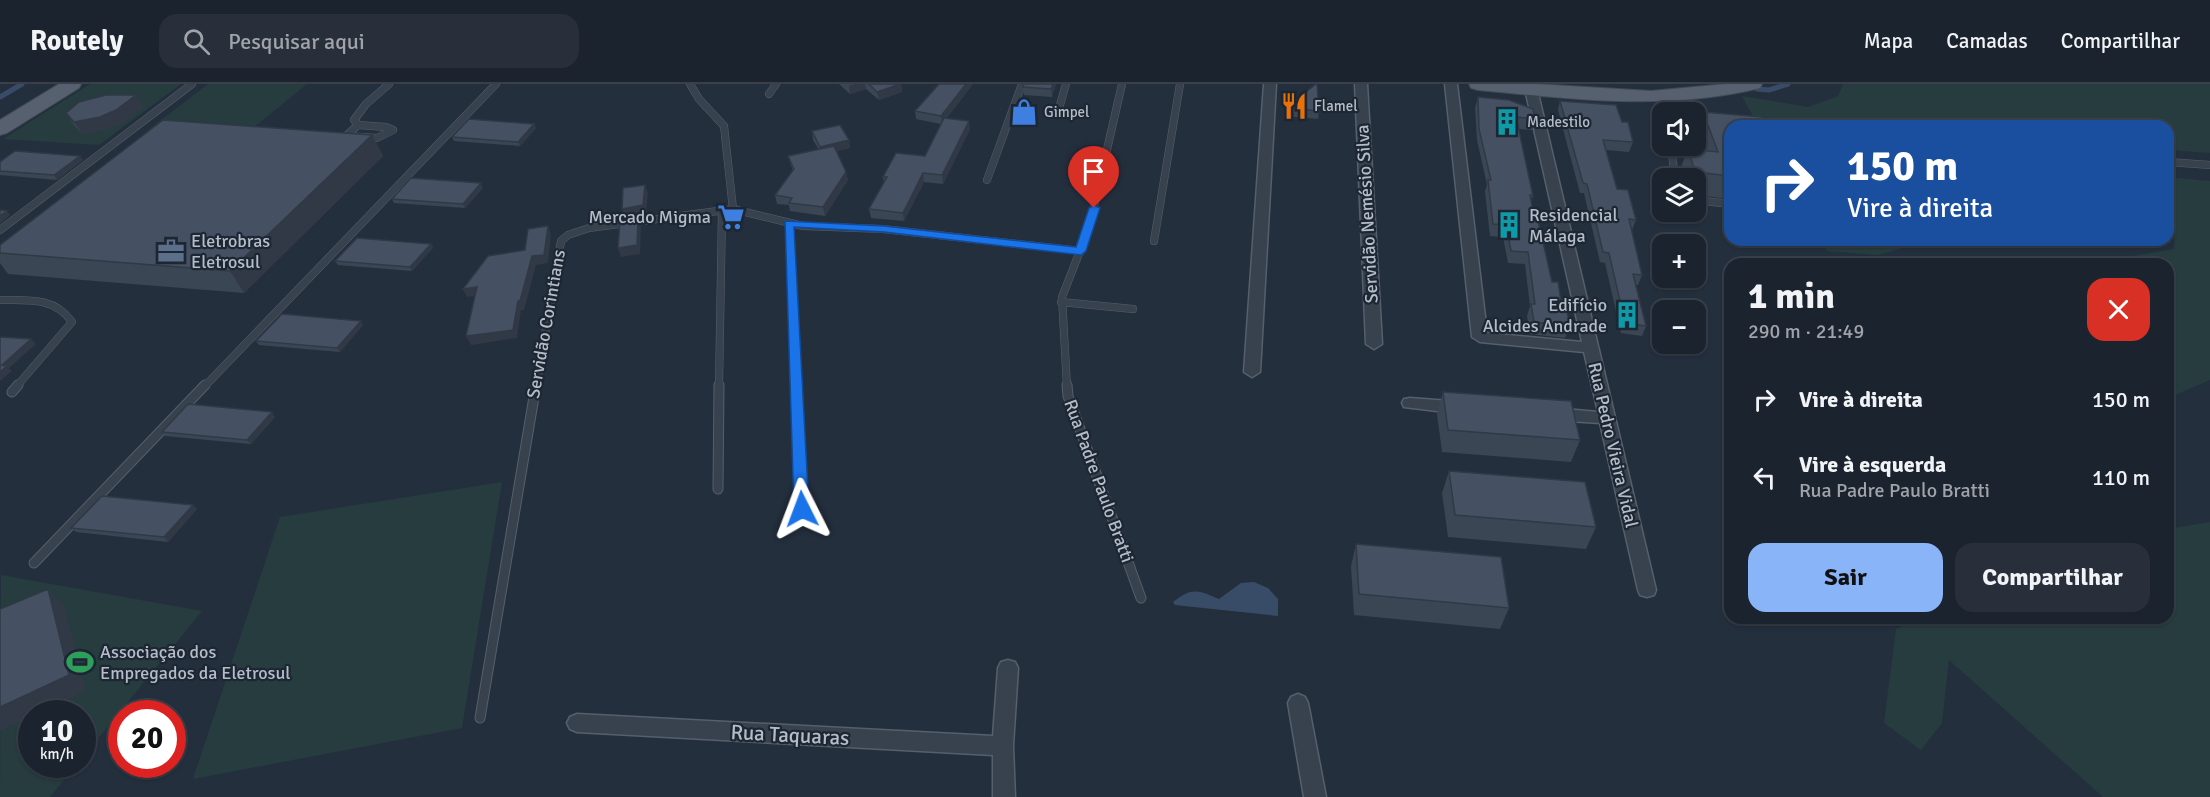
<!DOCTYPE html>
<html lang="pt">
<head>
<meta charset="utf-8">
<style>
  :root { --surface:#1b232e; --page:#282f3a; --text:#f1f3f6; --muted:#a0a4aa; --line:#39404a; --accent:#8ab4f8 }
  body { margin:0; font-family:Signika,sans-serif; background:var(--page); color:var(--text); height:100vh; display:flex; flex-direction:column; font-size:22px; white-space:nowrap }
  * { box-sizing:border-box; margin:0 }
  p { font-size:20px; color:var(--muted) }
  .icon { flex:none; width:33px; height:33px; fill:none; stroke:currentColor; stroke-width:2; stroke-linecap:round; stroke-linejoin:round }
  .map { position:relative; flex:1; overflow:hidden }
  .sheet { position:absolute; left:1724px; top:174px; width:450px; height:366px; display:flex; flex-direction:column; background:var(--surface); border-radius:18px; box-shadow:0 2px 4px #0004,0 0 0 2px var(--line) }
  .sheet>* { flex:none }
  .hud { position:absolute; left:1724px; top:36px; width:450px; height:126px; border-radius:18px; box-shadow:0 2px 4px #0004,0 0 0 2px var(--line); background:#1a4fa0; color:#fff; overflow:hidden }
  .fabs { position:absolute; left:1652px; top:18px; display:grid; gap:12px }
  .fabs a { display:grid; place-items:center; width:54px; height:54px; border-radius:12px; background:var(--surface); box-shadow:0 2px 4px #0004,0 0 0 2px var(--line); font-size:30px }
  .speed { position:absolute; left:18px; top:616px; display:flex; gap:12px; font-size:30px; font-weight:700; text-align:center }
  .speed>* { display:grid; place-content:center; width:78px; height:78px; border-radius:50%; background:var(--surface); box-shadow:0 2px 4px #0004,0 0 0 2px var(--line); line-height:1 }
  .speed small { font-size:15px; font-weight:400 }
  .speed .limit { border:9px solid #d22; background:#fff; color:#111 }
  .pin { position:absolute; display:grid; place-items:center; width:51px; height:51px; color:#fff; margin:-62px -26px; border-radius:50% 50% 50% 0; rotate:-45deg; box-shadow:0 0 6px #0007 }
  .pin .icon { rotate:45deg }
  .me { position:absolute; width:66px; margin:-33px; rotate:357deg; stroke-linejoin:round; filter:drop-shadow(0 0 4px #0008) }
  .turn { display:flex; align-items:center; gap:21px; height:126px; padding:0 24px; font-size:27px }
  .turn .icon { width:78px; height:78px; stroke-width:2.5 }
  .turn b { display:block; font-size:42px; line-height:51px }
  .round { display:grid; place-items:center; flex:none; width:63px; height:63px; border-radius:18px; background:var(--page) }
  .head { display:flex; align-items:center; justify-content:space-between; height:102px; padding:0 24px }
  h1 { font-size:36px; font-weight:800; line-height:45px }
  .button { display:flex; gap:12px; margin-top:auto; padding:12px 24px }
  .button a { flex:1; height:69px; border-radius:18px; background:var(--accent); color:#111; font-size:24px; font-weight:800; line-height:69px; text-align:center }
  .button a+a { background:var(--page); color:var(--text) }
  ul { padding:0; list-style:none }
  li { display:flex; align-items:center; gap:18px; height:78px; padding:0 24px }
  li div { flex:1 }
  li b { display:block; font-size:22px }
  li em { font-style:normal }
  header { display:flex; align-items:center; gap:36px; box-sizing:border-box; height:84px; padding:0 30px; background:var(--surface); border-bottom:2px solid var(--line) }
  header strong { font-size:28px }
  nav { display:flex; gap:33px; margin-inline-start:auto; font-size:21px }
  .search { width:420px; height:54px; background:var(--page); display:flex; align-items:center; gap:15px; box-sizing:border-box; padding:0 21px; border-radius:18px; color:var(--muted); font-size:22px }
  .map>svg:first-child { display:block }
  .green { fill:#263c3f }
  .water { fill:#394c67 }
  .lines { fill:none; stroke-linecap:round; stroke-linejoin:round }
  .stream { stroke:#394c67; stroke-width:5 }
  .lane-far1-casing { stroke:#565f6c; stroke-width:8 }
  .lane-casing { stroke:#565f6c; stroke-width:11 }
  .street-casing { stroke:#565f6c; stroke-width:3 }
  .primary-casing { stroke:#414a57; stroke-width:2 }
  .lane-far1 { stroke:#38414e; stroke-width:7 }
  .lane { stroke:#38414e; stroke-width:9 }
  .street { fill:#38414e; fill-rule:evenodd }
  .primary { fill:#56606e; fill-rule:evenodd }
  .wall { fill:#3b4654 }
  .shaded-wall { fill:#303945 }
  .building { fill:#455162; stroke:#303945; stroke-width:1.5 }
  .route { fill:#1a73e8; stroke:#114b97; stroke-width:1.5 }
  .labels { text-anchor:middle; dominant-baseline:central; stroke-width:4.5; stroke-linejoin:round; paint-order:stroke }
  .far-poi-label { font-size:15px; fill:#b4bcc9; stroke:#1d2633; text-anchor:start }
  .street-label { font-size:18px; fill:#b4bcc9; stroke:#1d2633 }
  .poi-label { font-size:18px; fill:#b4bcc9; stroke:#1d2633; text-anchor:start }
  .near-street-label { font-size:21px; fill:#b4bcc9; stroke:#1d2633 }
</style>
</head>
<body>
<header>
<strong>Routely</strong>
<div class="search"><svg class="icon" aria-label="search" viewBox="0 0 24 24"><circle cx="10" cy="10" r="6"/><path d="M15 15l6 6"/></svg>Pesquisar aqui</div>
<nav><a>Mapa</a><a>Camadas</a><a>Compartilhar</a></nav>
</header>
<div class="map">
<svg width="2210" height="713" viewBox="0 0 2210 713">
  <rect width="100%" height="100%" fill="#242f3e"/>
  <!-- green -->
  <path class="green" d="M90 0H181L99 61 3 55Z
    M208 0H307L242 53 147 47Z
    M1843 0H2210V69L2168 66V42H1758L1742 12 1808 23 1838 12Z
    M2168 93 2210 97V296L2168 314V180H2048L2055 173H2127L2174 165 2175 141 2168 139Z
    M1821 156H1918L1917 160 1878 171 1827 167Z
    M502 398 462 644 193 695 280 433Z
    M2210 438V713H2103L1949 576 1942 639 1921 666 1884 639 1896 545 1917 534H2168V445Z
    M1 491 202 527 83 673 82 630H32V681H76L50 713H0Z"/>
  <!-- water -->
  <path class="water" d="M1254 498 1268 504 1278 515V532L1175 521 1173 518C1192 503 1198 506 1219 515L1241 499Z"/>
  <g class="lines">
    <!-- stream -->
    <path class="stream" d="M1757 5 1769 6 1788 0
      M0 13 22 0"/>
    <defs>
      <path id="lane-far1" d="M769 10 776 0
        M1662 11 1665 28
        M1058 28 1066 0
        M358 41 386 43 393 46 377 54 346 52Z
        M358 41 354 36 366 20 389 0
        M1671 62 1675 94
        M2168 78 2210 81
        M987 96 1022 0
        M1695 116 1730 120
        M733 125 803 142 883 145 1081 167
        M789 140 796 303
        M0 146 192 0
        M1154 157 1180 0
        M0 216C28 216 55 213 72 238L16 303
        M1061 218 1133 225
        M204 303 496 0
        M536 303 561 157 568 151 589 144 733 125 724 42 699 15 690 0
        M719 303 722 127
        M1067 303 1062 213 1089 144 1122 0"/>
      <path id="lane" d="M796 301 802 425
        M1067 301 1068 312 1141 514
        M12 308 18 301
        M718 405 719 301
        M34 479 205 301
        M480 634 536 301"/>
      <path id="street" d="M1264 0H1276L1260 288 1252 293 1244 288Z
        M1355 0H1367L1382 260 1374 265 1366 260Z
        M1445 0H1457L1487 249 1582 258 1525 5 1531 2 1537 5 1656 506 1654 511 1647 513 1640 511 1638 506 1600 339 1553 336 1547 334 1545 330 1547 326 1553 324 1598 328 1584 268 1480 258 1472 253Z
        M1410 314 1462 318 1468 320 1470 324 1468 328 1462 330 1404 323 1402 319 1404 315Z
        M1008 576 1015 578 1018 584 1013 662 1015 713H993V671L577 648 570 645 567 639 570 633 577 630 993 652 998 584 1001 578Z
        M1298 610 1305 613 1308 619 1326 713H1304L1288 619 1291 613Z"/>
      <path id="primary" d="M59 0H81L79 4 7 49 0 51V36Z
        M1469 0H1536L1651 7 1726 0H1762L1760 4C1666 27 1573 15 1478 6L1471 4Z"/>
    </defs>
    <!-- lane-far1 casing -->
    <use href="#lane-far1" class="lane-far1-casing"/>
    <!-- lane casing -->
    <use href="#lane" class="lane-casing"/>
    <!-- street casing -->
    <use href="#street" class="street-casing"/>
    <!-- primary casing -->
    <use href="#primary" class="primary-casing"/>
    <!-- lane-far1 -->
    <use href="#lane-far1" class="lane-far1"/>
    <!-- lane -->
    <use href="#lane" class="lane"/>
    <!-- street -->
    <use href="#street" class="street"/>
    <!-- primary -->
    <use href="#primary" class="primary"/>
  </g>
  <!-- wall -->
  <path class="wall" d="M839 0H901L902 8 879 16 866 5 850 10Z
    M973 0 946 35 970 45 943 100 924 98 904 137 871 134 869 125 884 99 883 93 925 72 941 40 916 35 915 27Z
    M1024 0H1056L1052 13 1024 11 1023 3Z
    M1478 13 1535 35 1532 46 1519 45 1533 112 1531 116 1533 128 1552 198 1570 242 1565 254 1530 250 1527 232 1530 222 1525 180 1508 179 1503 153 1490 152 1485 107 1487 101 1477 56 1475 24Z
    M1560 17 1633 58 1629 68 1606 66 1617 105 1636 136 1632 146H1631L1642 191 1638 201H1636L1646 242 1642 252 1621 249 1605 179 1600 178 1584 109H1580L1558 26Z
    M144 23 124 38 108 45 82 50 74 41 66 29Z
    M1286 24 1319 27 1318 35 1285 32Z
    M1703 28 1730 42V115L1695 111V94H1682L1680 86 1688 65 1701 66 1695 49Z
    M534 40 536 44 520 62 454 57 452 53Z
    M812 47 849 56 850 64 836 67 848 96 825 132 790 127 789 121 777 120 775 111 793 87 788 72 819 66 813 56Z
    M372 51 383 72 244 209 8 190 0 179V161Z
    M83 76 57 96 0 91V78Z
    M483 104 465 124 394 119 392 115Z
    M431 160 433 164 412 187 338 181 335 177Z
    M363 241 340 268 259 261 256 257Z
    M1443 308 1580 356 1571 378 1442 368 1437 330Z
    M275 333 251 360 165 352 162 348Z
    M1449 387 1596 443 1586 465 1448 453 1442 409Z
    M193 421 197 425 168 458 76 448 71 444Z
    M1356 460 1509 524 1500 545 1354 531 1351 482Z"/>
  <!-- shaded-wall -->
  <path class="shaded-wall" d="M854 0H865L866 5 850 10 849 2Z
    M901 0 902 8 879 16 877 8Z
    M966 0H973L942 40 941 32Z
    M1053 0H1056L1052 13 1051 5Z
    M136 11 144 23 124 38 108 45 82 50 74 38Z
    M969 37 970 45 943 100 942 91Z
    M534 40 536 44 520 62 518 58Z
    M372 51 383 72 244 209 230 187Z
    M849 56 850 64 822 71 820 63Z
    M80 72 83 76 57 96 54 91Z
    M846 88 848 96 825 132 823 123Z
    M923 89 924 98 904 137 903 129Z
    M1704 89 1696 110 1695 111V94L1696 91Z
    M481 99 483 104 465 124 463 120Z
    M645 101 648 109 646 130 625 134 622 125Z
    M7 127 10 131 0 140V132Z
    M638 134 641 143 640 170 621 173 618 164Z
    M548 142 551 151 548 179 536 181 524 226H521L517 254 471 261 466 252 518 217 532 172Z
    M431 160 433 164 412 187 410 183Z
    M477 203 481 211 467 213 463 205Z
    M361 237 363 241 340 268 337 264Z
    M31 255 36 260 9 284 12 287 0 297V288L2 281Z
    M272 328 275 333 251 360 247 356Z
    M193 421 197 425 168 458 164 453Z
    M48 505 64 521 86 607 37 630H32V632L0 647V623Z"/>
  <!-- building -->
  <path class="building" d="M869 0H900L877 8Z
    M939 0H966L941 32 915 27Z
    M1024 0H1053L1051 5 1023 3Z
    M1316 0H1317L1319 27 1286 24Z
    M106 11H136L116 26 100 33 74 38 66 29 79 18Z
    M1478 13 1509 16 1533 25 1535 35 1516 33 1533 112 1530 111 1533 128 1536 127 1552 198H1558L1562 223H1566L1570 242 1534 238 1531 220H1535L1528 168 1511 167 1506 141 1493 140 1488 96H1491L1479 45Z
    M1560 17 1616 21 1622 38H1628L1633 58 1603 56 1617 105 1628 106 1636 136 1629 135 1642 191 1633 190 1646 242 1625 239 1609 169 1603 168 1587 100 1583 99Z
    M1703 28 1762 33 1766 42H1730V92L1704 89 1696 91 1688 65 1718 68Z
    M944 34 969 37 942 91 923 89 903 129 869 125 887 93H883L896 69 925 72Z
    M469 35 534 40 518 58 452 53Z
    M163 36 372 51 230 187 0 169V161Z
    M840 41 849 56 820 63 812 47Z
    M834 62 846 88 823 123 789 119 792 114 775 111 794 85 788 72Z
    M15 67 80 72 54 91 0 87V78Z
    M411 94 481 99 463 120 392 115Z
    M645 101 643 121 622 125 623 104Z
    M0 126 7 127 0 132Z
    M638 134 637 161 618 164 620 137Z
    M548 142 544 171 532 172 520 217H518L513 246 466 252 477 203 463 205 488 172 525 166 528 145Z
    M357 154 431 160 410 183 335 177Z
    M282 230 361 237 337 264 256 257Z
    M0 253 31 255 2 281 7 282 0 288Z
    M1443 308 1571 317 1580 356 1448 346Z
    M188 320 272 328 247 356 162 348Z
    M1449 387 1585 398 1596 443 1455 431Z
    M102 412 193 421 164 453 71 444Z
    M1356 460 1501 473 1509 524 1359 510Z
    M48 505 69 591 0 623V525Z"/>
  <!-- route -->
  <path class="route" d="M1094 121 1100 124 1086 167 1081 171 884 148 794 143 809 425 802 431 796 429 794 425 785 137 884 142 1076 163 1089 124Z"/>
  <!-- icons -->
  <defs>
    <symbol id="restaurant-bare" viewBox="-9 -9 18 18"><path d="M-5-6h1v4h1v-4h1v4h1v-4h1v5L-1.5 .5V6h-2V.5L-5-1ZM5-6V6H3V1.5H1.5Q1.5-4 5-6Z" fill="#e8710a" stroke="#1d2633" stroke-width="2.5" paint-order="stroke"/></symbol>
    <symbol id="shop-bare" viewBox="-9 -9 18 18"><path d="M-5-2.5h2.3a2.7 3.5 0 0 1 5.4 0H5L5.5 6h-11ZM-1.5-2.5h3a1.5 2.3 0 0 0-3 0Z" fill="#3f7fe0" stroke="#1d2633" stroke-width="2.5" paint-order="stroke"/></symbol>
    <symbol id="building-bare" viewBox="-9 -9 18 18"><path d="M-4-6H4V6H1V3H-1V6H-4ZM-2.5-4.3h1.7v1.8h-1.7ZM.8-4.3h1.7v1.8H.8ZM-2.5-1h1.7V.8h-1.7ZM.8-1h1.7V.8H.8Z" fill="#0f9aa8" stroke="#1d2633" stroke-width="2.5" paint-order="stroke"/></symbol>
    <symbol id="supermarket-bare" viewBox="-9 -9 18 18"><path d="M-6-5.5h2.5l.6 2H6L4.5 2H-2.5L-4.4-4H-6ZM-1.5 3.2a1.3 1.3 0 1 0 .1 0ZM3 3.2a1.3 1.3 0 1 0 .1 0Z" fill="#3f7fe0" stroke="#1d2633" stroke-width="2.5" paint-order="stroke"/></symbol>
    <symbol id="office-bare" viewBox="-9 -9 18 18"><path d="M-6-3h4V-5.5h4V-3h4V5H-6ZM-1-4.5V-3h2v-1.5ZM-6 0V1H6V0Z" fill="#5c6f8a" stroke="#1d2633" stroke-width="2.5" paint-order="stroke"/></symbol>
    <symbol id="stadium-bare" viewBox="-9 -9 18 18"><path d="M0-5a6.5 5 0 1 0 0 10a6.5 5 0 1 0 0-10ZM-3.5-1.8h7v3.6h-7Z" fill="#2e9e5b" stroke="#1d2633" stroke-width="2.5" paint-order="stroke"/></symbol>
  </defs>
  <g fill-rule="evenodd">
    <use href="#restaurant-bare" x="1275" y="3" width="38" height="38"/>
    <use href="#shop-bare" x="1005" y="9" width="38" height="38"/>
    <use href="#building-bare" x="1488" y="19" width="38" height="38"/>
    <use href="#supermarket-bare" x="712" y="114" width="38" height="38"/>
    <use href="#building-bare" x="1490" y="122" width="38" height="38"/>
    <use href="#office-bare" x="152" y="148" width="38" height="38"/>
    <use href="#building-bare" x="1608" y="212" width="38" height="38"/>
    <use href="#stadium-bare" x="61" y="559" width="38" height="38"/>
  </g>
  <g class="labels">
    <!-- far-poi labels -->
    <g class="far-poi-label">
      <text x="1314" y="22">Flamel</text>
      <text x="1044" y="28">Gimpel</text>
      <text x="1527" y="38">Madestilo</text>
    </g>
    <!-- street labels -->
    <g class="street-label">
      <text transform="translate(1367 130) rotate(-93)">Servidão Nemésio Silva</text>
      <text transform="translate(546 240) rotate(-80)">Servidão Corintians</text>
      <text transform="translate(1613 361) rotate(77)">Rua Pedro Vieira Vidal</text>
      <text transform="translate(1099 397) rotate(70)">Rua Padre Paulo Bratti</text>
    </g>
    <!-- poi labels -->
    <g class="poi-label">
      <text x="1529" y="131">Residencial<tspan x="1529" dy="21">Málaga</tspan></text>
      <text x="711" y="133" text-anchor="end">Mercado Migma</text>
      <text x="191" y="157">Eletrobras<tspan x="191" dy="21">Eletrosul</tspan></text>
      <text x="1607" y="221" text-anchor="end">Edifício<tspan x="1607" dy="21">Alcides Andrade</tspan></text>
      <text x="100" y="568">Associação dos<tspan x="100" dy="21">Empregados da Eletrosul</tspan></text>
    </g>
    <!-- near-street labels -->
    <g class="near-street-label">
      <text transform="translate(790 651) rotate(3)">Rua Taquaras</text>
    </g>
  </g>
</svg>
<div class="fabs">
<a><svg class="icon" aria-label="sound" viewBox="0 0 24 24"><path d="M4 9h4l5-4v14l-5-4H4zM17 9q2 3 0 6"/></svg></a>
<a><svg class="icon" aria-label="layers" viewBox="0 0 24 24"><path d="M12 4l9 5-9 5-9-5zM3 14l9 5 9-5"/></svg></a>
<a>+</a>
<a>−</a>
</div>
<div class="speed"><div>10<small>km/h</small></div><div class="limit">20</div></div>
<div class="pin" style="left:1094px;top:124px;background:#d93025"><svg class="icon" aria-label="arrive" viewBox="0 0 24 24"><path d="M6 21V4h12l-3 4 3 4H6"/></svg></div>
<svg class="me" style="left:802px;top:425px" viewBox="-20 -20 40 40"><path d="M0-17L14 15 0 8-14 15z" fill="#1a73e8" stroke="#fff" stroke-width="4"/></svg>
<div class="hud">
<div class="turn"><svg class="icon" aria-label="right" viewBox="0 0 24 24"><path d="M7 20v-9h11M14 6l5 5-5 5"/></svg><div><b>150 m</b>Vire à direita</div></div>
</div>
<section class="sheet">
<div class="head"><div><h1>1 min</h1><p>290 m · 21:49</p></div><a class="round" style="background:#d93025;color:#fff"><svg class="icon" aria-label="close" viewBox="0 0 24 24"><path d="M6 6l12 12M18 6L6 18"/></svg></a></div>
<ul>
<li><svg class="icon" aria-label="right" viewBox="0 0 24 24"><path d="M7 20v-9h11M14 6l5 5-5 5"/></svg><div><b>Vire à direita</b></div><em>150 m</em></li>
<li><svg class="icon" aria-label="left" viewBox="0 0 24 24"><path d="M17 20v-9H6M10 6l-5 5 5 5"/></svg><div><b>Vire à esquerda</b><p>Rua Padre Paulo Bratti</p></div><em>110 m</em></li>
</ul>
<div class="button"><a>Sair</a><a>Compartilhar</a></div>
</section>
</div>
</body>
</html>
